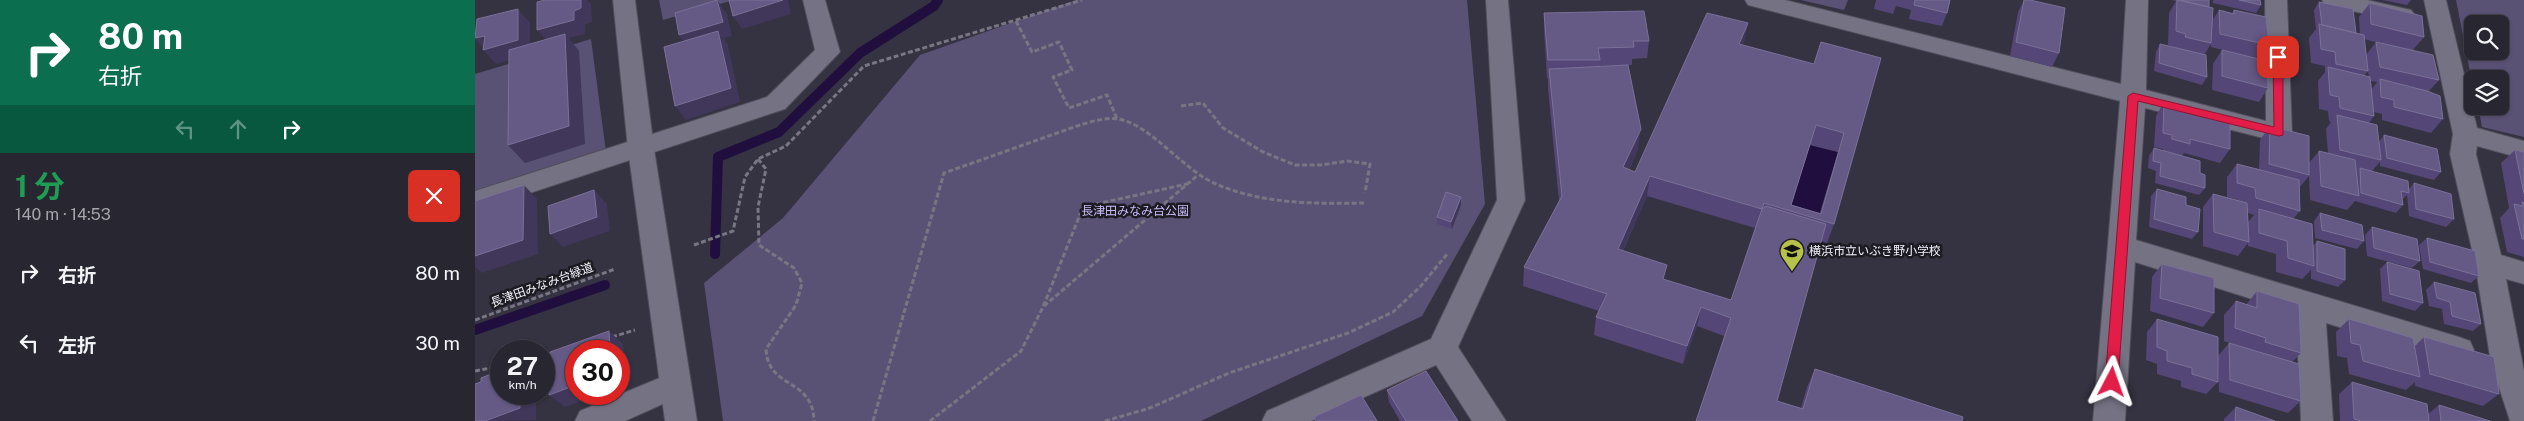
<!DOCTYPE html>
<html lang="ja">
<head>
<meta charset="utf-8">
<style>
  :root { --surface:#282631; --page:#34323d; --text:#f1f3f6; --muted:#a5a5ab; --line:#44434d }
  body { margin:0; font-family:"Public Sans","Noto Sans JP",sans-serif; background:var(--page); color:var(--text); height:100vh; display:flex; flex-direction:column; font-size:19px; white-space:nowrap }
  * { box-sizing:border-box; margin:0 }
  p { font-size:16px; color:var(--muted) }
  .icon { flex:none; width:28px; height:28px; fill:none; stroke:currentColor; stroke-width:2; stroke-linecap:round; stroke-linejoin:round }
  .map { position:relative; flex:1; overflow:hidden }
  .panel { display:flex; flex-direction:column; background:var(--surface); width:475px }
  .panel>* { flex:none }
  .hud { background:#0b6e4f; color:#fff; overflow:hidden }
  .fabs { position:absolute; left:1989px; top:15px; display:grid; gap:10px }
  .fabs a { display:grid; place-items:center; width:45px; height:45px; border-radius:8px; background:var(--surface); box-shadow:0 1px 4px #0004,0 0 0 1px var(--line); font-size:25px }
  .speed { position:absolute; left:15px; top:340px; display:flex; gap:10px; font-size:25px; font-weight:700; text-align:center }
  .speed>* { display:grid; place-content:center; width:65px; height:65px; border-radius:50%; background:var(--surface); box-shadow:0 1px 4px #0004,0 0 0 1px var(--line); line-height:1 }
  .speed small { font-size:12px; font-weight:400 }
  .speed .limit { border:8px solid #d22; background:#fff; color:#111 }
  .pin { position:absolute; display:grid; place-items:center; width:42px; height:42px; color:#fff; margin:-21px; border-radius:10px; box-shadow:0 2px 8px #0006 }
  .me { position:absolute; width:55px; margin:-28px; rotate:4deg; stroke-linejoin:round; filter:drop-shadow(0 0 4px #0008) }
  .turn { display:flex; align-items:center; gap:18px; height:105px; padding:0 15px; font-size:22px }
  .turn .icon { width:65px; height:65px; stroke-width:2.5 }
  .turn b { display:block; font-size:35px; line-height:42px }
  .lanes { display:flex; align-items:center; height:48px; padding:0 15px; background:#0003; justify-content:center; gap:25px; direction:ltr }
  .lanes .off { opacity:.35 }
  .round { display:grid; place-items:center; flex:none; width:52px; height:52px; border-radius:8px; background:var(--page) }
  .head { display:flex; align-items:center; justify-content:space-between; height:85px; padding:0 15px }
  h1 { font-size:30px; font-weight:700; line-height:38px; color:#1e9e55 }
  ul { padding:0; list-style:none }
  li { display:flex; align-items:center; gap:15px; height:70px; padding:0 15px }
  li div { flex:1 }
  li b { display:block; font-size:19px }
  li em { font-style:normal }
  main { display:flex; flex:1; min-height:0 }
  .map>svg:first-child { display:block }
  .green { fill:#5a5275; fill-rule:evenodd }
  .water { fill:#200f3e }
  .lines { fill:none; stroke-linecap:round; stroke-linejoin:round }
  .stream { stroke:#200f3e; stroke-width:10 }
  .street-casing { stroke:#504e5a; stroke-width:2 }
  .secondary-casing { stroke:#504e5a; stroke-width:2 }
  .path { stroke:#797683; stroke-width:3; stroke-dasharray:5 2.5; stroke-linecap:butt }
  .street { fill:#757283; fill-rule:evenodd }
  .secondary { fill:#757283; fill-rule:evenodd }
  .wall { fill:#544777; fill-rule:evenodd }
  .shaded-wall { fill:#40375b }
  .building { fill:#655985; stroke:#7b7198; fill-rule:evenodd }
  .route { fill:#e11d48; stroke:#92132f }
  .labels { text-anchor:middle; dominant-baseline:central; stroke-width:5; stroke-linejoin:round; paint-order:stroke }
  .park-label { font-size:12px; fill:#cabbfc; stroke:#1c1b22 }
  .poi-label { font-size:12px; fill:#f3f1fb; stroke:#1c1b22; text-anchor:start }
  .street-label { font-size:12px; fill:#f3f1fb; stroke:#1c1b22 }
</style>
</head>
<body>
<main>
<section class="panel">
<div class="hud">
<div class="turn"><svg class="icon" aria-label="right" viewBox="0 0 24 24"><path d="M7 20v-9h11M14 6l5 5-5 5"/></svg><div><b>80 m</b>右折</div></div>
<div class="lanes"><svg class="icon off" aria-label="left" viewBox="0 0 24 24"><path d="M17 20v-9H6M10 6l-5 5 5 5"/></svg><svg class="icon off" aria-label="ahead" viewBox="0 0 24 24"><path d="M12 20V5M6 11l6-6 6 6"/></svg><svg class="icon" aria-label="right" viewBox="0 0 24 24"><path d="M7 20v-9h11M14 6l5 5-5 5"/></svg></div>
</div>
<div class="head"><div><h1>1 分</h1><p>140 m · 14:53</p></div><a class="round" style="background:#d93025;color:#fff"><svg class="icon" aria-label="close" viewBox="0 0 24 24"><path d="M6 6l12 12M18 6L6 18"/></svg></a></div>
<ul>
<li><svg class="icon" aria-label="right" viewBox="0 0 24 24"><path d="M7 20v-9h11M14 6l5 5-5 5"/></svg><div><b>右折</b></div><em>80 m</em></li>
<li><svg class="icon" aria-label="left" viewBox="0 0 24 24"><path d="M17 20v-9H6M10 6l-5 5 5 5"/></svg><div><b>左折</b></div><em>30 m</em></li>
</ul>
</section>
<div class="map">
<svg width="2049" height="421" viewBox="0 0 2049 421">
  <rect width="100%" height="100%" fill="#353241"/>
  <!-- green -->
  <path class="green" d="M184 0H259L188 20Z
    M601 0H992L1010 204 947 316 726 421H248L229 283 308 218 445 55Z
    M1326 0H1373L1369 10Z
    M1981 0H2049V137L2007 127 2003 106H2025V79H1998L1997 82ZM1998 24H2025V51H1998Z
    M116 39 131 152 0 195V74Z"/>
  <!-- water -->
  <path class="water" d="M1335 145 1363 152 1339 233 1310 225Z"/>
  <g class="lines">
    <!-- stream -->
    <path class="stream" d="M240 254 243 157 304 132 385 53 459 6 463 0
      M0 330 130 285"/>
    <defs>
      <path id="street" d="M328 0H350L365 52 310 109 0 211V191L292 97 340 50Z
        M1011 0H1033L1050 200 983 347 1031 421H997L961 365 836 421H787L792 411 956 339 1022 200Z
        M1270 0H1310L1646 84 1651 0H1673L1671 90 1791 121 1790 0H1812L1817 133 1813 139 1804 142 1670 108 1661 240 1984 337 1995 341 1999 350 1995 359 1984 363 1851 323 1858 421H1826L1821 313 1660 262 1650 421H1618L1645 101 1273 5Z
        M1847 0H1892L1936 10 1940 15 1936 20 1928 22 1850 5Z
        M1949 0H1971L2002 128 2049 141V159L2002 146 2001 154 2026 255 2049 262V284L2031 279 2049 371V421H2035L2016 363 2000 263 1975 154 1978 134Z
        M199 372 210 376 215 385 210 394 150 421H100L105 411Z"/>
      <path id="secondary" d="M138 0H160L179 149 222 421H190L153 149Z"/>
    </defs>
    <!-- street casing -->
    <use href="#street" class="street-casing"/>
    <!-- secondary casing -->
    <use href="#secondary" class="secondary-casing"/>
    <!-- path -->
    <path class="path" d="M541 21 557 52 584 42 597 70 578 77 594 108 632 95 642 119
      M706 106 728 103 748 128 788 152 820 165H846L872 161 895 164 890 193
      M283 159 291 169 283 207 284 245 319 268 327 283 321 305 291 349C293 390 338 377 339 421
      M219 245 258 231 270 177 283 159 311 146 389 66 607 0
      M569 306 723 175
      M0 320 140 269
      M137 337 160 330
      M69 357 78 354
      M0 371 26 366
      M398 421 469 173 602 126C615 122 630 117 643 119 675 124 708 170 741 184 787 204 840 204 889 203
      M455 421 546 351 568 307 608 207 712 184
      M630 421 675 408 754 373 873 333 918 312 945 287 973 253"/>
    <!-- street -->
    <use href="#street" class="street"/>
    <!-- secondary -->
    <use href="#secondary" class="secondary"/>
  </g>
  <!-- wall -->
  <path class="wall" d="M1401 0H1475L1472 13 1467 26 1434 19 1436 10 1421 6 1418 14 1399 9Z
    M1549 0 1584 53 1577 67 1535 56 1543 12Z
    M1696 0H1734V7L1737 21 1744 10 1757 13 1759 10 1794 45 1784 59 1736 47V44L1729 55 1732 77 1727 85 1679 71 1681 52 1685 44 1702 48 1693 45 1694 13 1701 1Z
    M1738 0H1785L1786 5 1781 13 1738 3Z
    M1907 0H1936L1932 5Z
    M1844 2 1881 33 1885 34 1884 17 1895 3 1949 37 1938 50 1964 80 1954 91 1968 119 1956 133 1907 120V114L1899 112V116L1894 123 1904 142 1909 135 1966 172 1959 180 1905 166V162L1897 171 1934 189 1939 183 1979 219 1971 227 1934 216 1932 195 1927 200 1928 205 1921 213 1880 201 1872 210 1835 200 1834 176 1824 188 1825 211 1818 219 1838 246 1842 241 1870 280 1863 287 1836 279V270L1827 279 1801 272V254L1773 246V243L1763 256 1728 246V207L1738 194 1770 202 1752 197V177L1762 164 1784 169 1785 140 1795 126 1834 163 1844 151 1853 153 1851 129 1856 122 1854 121 1853 111 1844 109 1843 81 1850 72V66L1836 63 1834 38 1841 29 1839 10ZM1889 39 1915 46 1901 42 1891 55ZM1893 71 1894 77 1889 76ZM1896 81 1902 82 1897 89ZM1773 213 1779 215 1773 222Z
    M1069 13 1174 41 1172 58 1157 59V65H1153L1163 149 1154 170 1160 172 1273 23 1268 45 1339 64 1406 58 1359 224 1352 243 1346 241 1302 401 1326 408 1332 387 1340 369 1488 417 1221 421 1249 336 1222 326 1208 364 1119 335 1121 317 1124 311 1048 286 1049 267 1084 201 1073 89V78H1072L1069 30ZM1153 65 1124 67 1125 66ZM1335 145 1363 152 1345 213 1316 205ZM1172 196 1280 228 1256 300 1189 280 1148 251Z
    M1747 50 1793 88 1784 102 1737 90 1738 64Z
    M1689 102 1755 149 1745 163 1709 153 1707 156 1725 173 1730 188 1724 195 1680 183 1681 171 1673 168 1674 156 1679 148 1688 151V149L1679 147 1681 116Z
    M2040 150 2049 152V257L2032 252 2025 218 2034 208 2026 163Z
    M1682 189 1711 205 1723 232 1717 239 1674 227 1676 196Z
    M986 205 977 229 962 224V217Z
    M1845 213 1889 241 1882 249 1840 238 1839 221Z
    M1897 227 1945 261 1937 268 1892 256 1890 235Z
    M1952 238 2004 276 1996 283 1948 269 1944 245Z
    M1912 262 1948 303 1940 311 1907 301 1905 269Z
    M1687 264 1739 313 1728 327 1675 311 1677 277Z
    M1959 282 2006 324 1998 331 1969 324 1967 309 1954 306 1951 290Z
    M1782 291 1826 353 1817 362 1826 401 1813 413 1744 392 1743 364V382L1731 394 1706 387V381L1682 374V364L1671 360 1672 332 1682 319 1743 356 1754 343 1776 350 1749 341V315L1761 301 1771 305Z
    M1874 319 1940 346 1949 337 2024 394 2008 406 1940 386V382L1931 390 1874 374 1872 358 1862 356 1861 332Z
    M1877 382 1953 414 1964 405 2015 421H1865L1864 394Z
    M912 390 983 421H925L914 402Z
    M1761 407 1800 421H1749V419Z"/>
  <!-- shaded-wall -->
  <path class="shaded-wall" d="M106 0H112L116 4 117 22 110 25V34L94 38 104 51 110 144 50 163 33 145 74 44 62 30 99 11Z
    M242 0 252 14 257 36 249 38 253 45 265 102 211 120 200 106 214 49 204 35Z
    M308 0H313L316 14 267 29 258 16Z
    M43 9 55 23V54L21 64 8 50H10L0 38 10 36Z
    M1273 23 1269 43 1260 64 1264 44Z
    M1166 129 1163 149 1146 187 1148 167Z
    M1175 176 1172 196 1140 268 1143 249Z
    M49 185 62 199 63 254 7 273 0 267V256Z
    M119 190 132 204 135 231 88 247 75 234Z
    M986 197V205L977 229 976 222Z
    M1226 307 1222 326 1208 364 1212 346Z
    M134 331 148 344 149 362 144 363V351H128Z
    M101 385V394H127L90 407 74 395Z
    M45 394H61V420L10 421Z"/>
  <!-- building -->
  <path class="building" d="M70 0H106V8L99 11V20L62 30V2Z
    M242 0 248 22 204 35 200 13Z
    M254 0H308L258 16Z
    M1440 0H1475L1472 13 1439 5Z
    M1549 0H1555L1590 8 1584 53 1541 42Z
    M1702 0 1738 8 1736 43 1710 37 1711 34 1701 31Z
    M1706 0H1734V7Z
    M1764 0H1785L1786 5Z
    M1844 2 1878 9 1881 33 1847 25Z
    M1895 3 1947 16 1949 37 1896 24Z
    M43 9V40L8 50 10 36 0 38 2 19Z
    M1744 10 1759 14V10L1791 17 1794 45 1745 34Z
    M1169 11 1174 41H1158L1159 47 1123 48 1125 60H1073L1069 13Z
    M1232 13 1273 23 1264 44 1339 64 1346 42 1406 58 1359 224 1289 203 1287 209 1291 206 1351 224 1302 401 1328 409 1340 369 1488 417 1487 421H1221L1256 318 1226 307 1212 346 1121 317 1132 294 1049 267 1087 196 1074 69 1153 65 1166 129 1148 167 1160 172ZM1341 125 1369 133 1346 214 1316 205ZM1175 176 1287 209 1256 300 1188 279 1192 265 1143 249Z
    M1844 24 1889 35 1893 71 1861 64 1860 52 1846 49Z
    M243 31 256 88 200 106 189 47Z
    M90 34 94 126 33 145 34 50Z
    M1901 42 1958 55 1964 80 1905 67Z
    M1685 44 1731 55 1732 77 1684 63Z
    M1747 50 1792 61 1793 88 1747 76Z
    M1853 67 1895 77 1899 116 1865 108 1864 97 1855 95Z
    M1905 79 1952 91 1965 96 1968 119 1919 107V100L1906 97Z
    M1689 102 1755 119V149L1715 139V144L1697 139V135L1688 133Z
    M1862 115 1902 125 1906 160 1865 150Z
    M1795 126 1834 136V175L1794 164Z
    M1909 135 1962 149 1966 172 1912 158Z
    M1679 148 1725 161V173L1730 175V188L1685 176 1686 163 1678 161Z
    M2040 150 2049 152V194Z
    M1844 151 1880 160 1884 196 1846 186Z
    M1762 164 1824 180 1825 211 1781 198 1780 188 1762 183Z
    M1885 168 1933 181 1934 193 1926 191 1928 205 1886 193Z
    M1939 183 1976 194 1979 219 1941 209Z
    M49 185 48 240 0 256V201Z
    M1682 189 1711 197V205L1725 209 1723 232 1679 219Z
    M119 190 122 217 75 234 73 206Z
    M971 192 986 197 976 222 962 217Z
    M1738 194 1772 203 1774 242 1739 232Z
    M2047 202 2049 203V239H2047L2039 204 2048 206Z
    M1784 209 1837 224 1839 266 1813 258 1812 241 1784 233Z
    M1845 213 1887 225 1889 241 1847 230Z
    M1897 227 1942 239 1945 261 1899 248Z
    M1952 238 2000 251 2004 276 1955 262Z
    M1842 241 1870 249V280L1842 271Z
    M1912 262 1944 271 1948 303 1915 294Z
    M1687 264 1739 278V313L1685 298Z
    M1959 282 2000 293 2006 324 1977 316 1975 302 1962 298Z
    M1782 291 1824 304 1826 353 1790 342 1791 338 1760 328 1761 301 1782 308Z
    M1682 319 1743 337V382L1717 374V368L1692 361V351L1682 347Z
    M1874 319 1938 338 1945 377 1888 361 1885 345 1876 343Z
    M134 331 135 349 128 351H101V385L74 395 75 352Z
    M1949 337 2019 357 2024 394 1955 374Z
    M1754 343 1824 364 1826 401 1755 380Z
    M26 370V394H45V408L10 421H0V384L6 382V378Z
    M951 371 983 421H931L912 390Z
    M1877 382 1952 404 1954 421H1886L1879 419Z
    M886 395 902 421H841L839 417Z
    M1964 405 2015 421H1966Z
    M1761 407 1800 421H1760Z"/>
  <!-- route -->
  <path class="route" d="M1803 53 1808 57V135L1804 136 1663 101 1643 382 1641 386H1632L1630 382 1653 96 1658 93 1799 127 1798 57Z"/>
  <!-- icons -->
  <defs>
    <symbol id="school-pin" viewBox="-11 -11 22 30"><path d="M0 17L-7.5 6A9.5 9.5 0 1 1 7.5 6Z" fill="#b6c149" stroke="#1c1b22"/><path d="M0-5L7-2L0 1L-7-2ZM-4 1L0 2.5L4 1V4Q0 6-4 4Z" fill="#111"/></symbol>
  </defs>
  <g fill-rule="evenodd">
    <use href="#school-pin" x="1303" y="237" width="28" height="38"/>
  </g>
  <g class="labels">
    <!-- park labels -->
    <g class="park-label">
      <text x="660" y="211">長津田みなみ台公園</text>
    </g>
    <!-- poi labels -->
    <g class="poi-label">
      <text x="1334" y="251">横浜市立いぶき野小学校</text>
    </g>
    <!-- street labels -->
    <g class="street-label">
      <text transform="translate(67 285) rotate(-20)">長津田みなみ台緑道</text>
    </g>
  </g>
</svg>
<div class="fabs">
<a><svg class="icon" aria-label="search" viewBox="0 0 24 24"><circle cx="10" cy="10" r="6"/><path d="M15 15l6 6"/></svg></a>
<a><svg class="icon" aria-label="layers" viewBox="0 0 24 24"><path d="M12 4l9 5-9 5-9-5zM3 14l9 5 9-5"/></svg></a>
</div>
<div class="speed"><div>27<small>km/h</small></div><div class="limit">30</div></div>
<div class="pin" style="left:1803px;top:57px;background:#d93025"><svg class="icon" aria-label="arrive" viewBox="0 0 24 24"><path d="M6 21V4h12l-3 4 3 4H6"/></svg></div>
<svg class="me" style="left:1637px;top:382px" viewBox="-20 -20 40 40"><path d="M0-17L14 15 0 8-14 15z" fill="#e11d48" stroke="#fff" stroke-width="4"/></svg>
</div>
</main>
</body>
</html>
